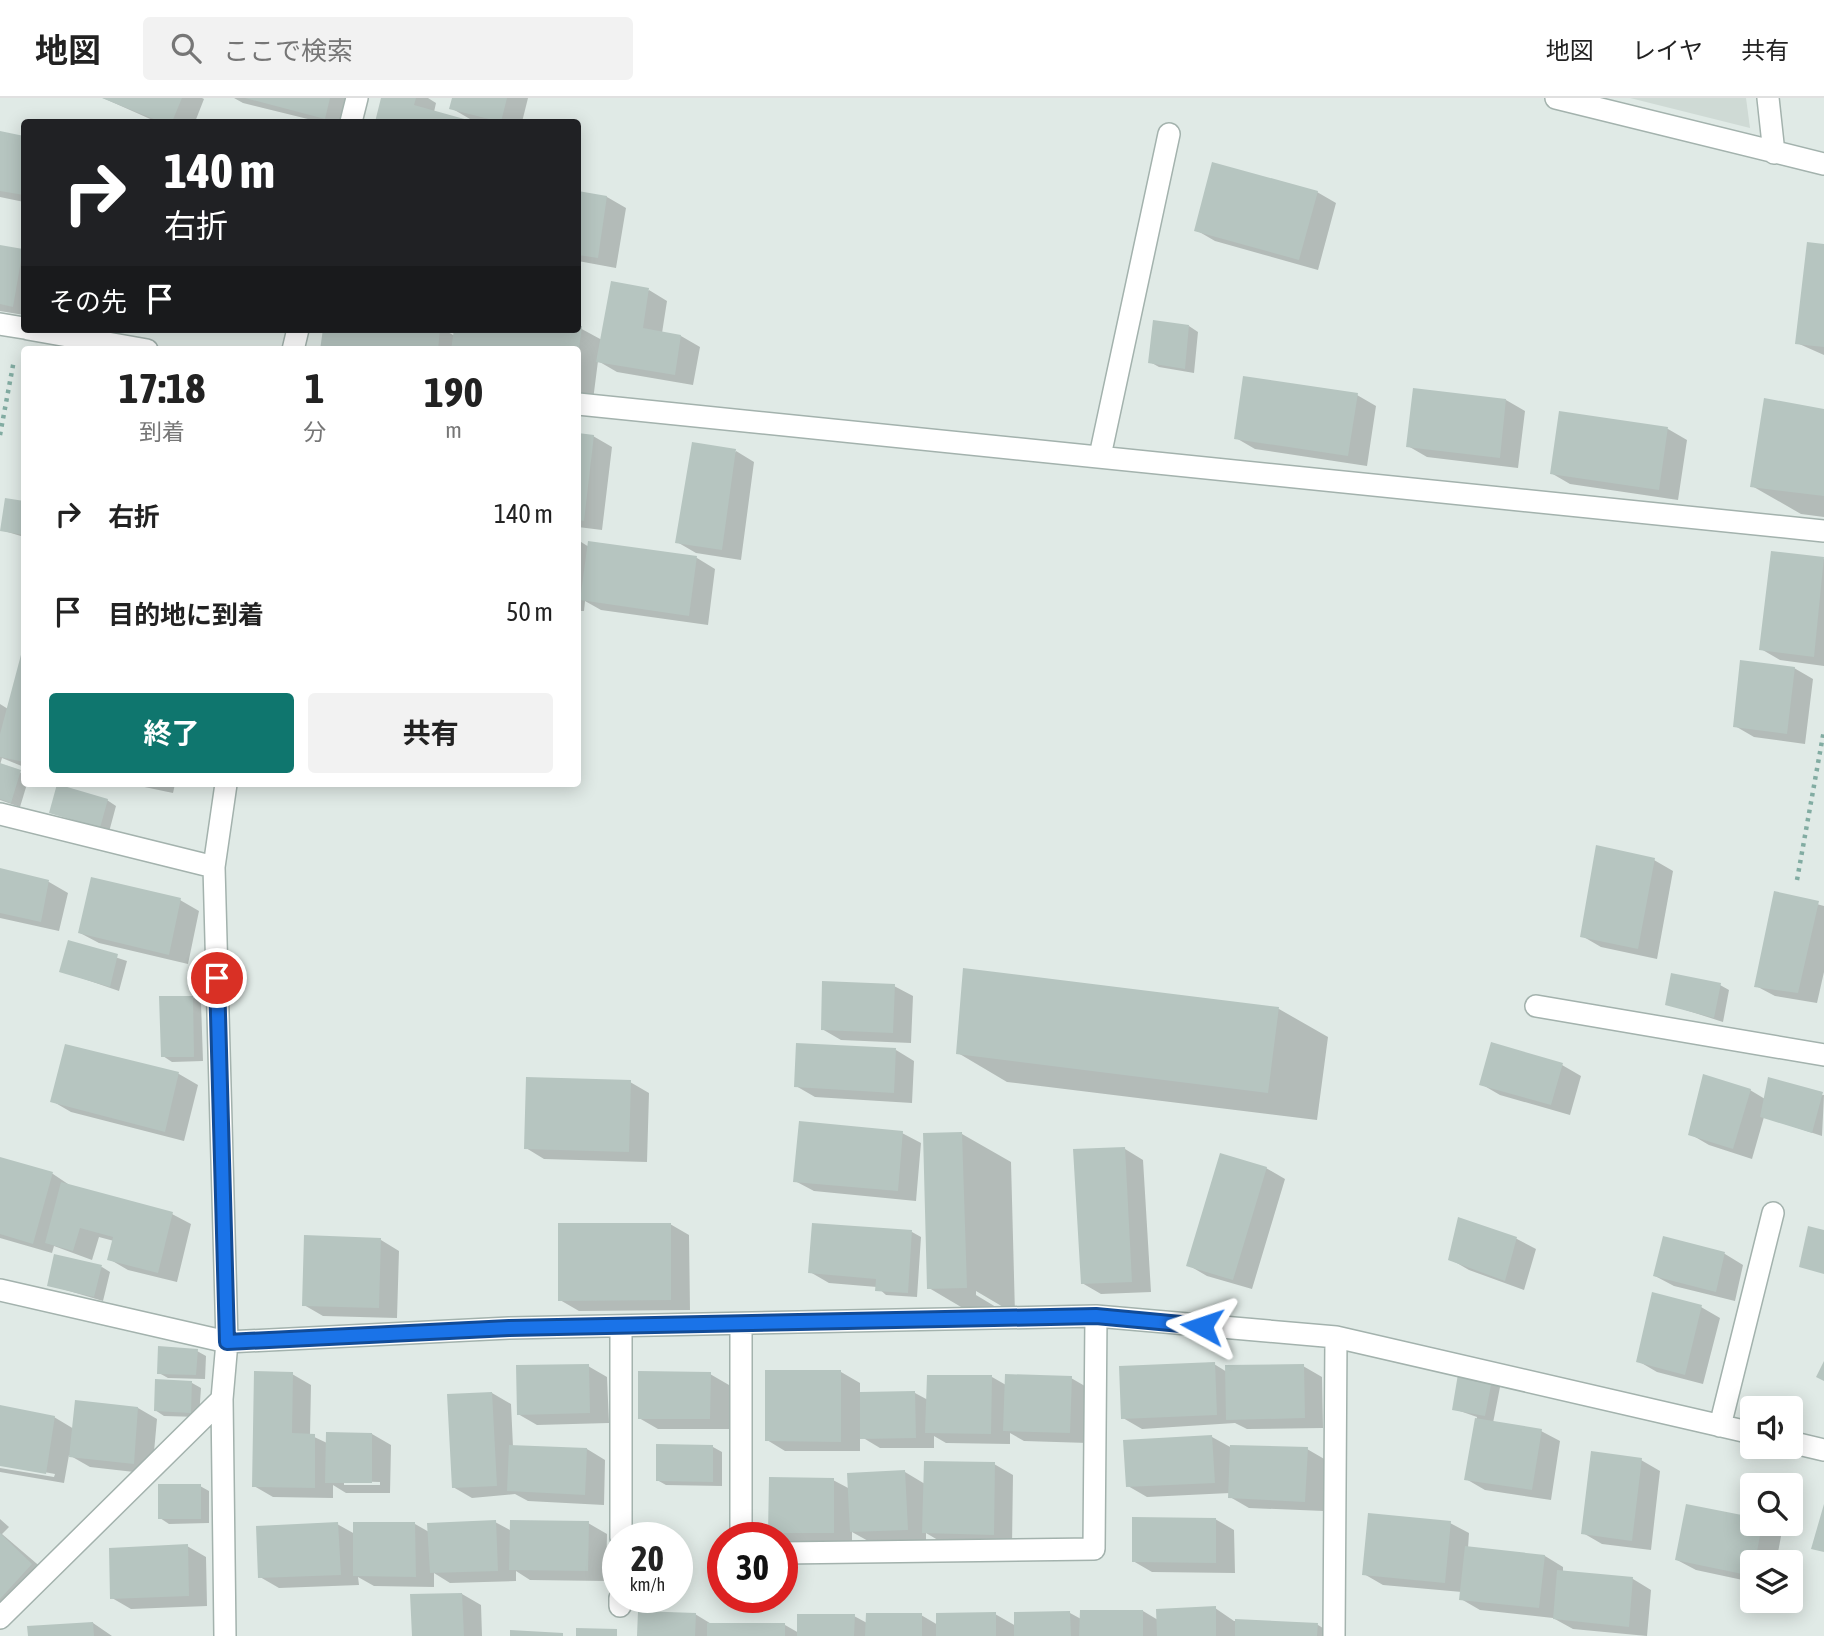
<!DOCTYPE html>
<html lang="ja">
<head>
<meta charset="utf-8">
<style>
  :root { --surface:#fff; --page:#f2f2f2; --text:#222; --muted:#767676; --line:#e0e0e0; --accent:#0f766e }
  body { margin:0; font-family:"Asap Condensed","Noto Sans JP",sans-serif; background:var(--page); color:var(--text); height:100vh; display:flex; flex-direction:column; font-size:26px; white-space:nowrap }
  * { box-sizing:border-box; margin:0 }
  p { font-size:23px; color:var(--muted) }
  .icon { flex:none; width:38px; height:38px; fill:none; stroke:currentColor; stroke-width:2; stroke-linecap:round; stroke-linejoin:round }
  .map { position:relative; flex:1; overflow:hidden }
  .sheet { position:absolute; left:21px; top:248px; width:560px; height:441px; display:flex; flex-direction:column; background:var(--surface); border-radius:7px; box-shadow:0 4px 18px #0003 }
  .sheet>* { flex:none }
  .hud { position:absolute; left:21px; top:21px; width:560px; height:214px; border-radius:7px; box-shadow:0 4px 18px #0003; background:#202124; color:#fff; overflow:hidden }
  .fabs { position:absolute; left:1740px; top:1298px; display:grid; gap:14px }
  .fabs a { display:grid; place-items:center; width:63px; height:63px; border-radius:7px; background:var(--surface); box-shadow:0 4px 18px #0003; font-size:35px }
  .speed { position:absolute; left:602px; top:1424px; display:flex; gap:14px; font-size:35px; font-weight:700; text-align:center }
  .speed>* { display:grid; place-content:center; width:91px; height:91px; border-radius:50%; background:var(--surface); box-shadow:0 4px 18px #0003; line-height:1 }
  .speed small { font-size:18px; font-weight:400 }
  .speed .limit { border:10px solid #d22; background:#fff; color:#111 }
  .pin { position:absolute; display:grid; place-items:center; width:60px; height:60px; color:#fff; margin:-30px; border:4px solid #fff; border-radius:50%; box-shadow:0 2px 7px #0007 }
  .me { position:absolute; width:77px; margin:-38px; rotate:275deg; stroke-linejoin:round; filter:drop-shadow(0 0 5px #0008) }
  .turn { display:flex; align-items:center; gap:24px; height:147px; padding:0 28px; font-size:32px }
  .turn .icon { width:91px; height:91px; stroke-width:2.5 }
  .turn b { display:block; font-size:49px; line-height:60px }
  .then { display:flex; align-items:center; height:66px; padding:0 28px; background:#0003; gap:14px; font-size:26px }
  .eta { display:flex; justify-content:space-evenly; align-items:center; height:119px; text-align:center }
  .eta b { font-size:42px; font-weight:700; line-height:49px }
  .cta { display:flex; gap:14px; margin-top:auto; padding:14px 28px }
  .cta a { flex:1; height:80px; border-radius:7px; background:var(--accent); color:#fff; font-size:28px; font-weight:700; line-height:80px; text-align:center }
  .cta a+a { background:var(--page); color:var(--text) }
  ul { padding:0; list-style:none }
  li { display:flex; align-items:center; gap:21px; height:98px; padding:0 28px }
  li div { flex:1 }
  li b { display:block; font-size:26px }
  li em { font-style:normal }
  header { display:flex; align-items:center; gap:42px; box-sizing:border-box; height:98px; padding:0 35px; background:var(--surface); border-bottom:2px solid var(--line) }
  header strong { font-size:33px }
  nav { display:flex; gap:38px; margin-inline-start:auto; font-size:24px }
  .search { width:490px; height:63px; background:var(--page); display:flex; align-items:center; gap:18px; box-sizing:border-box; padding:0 24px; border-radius:7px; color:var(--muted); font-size:26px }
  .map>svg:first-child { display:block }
  .built { fill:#cfdad5 }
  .shadow { fill:#0003; fill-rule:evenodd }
  .building { fill:#b6c5c0 }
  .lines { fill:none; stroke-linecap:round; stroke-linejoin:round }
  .street-casing { stroke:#a3b2ad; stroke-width:24 }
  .path { stroke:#82aca2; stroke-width:4.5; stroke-dasharray:3.5 5; stroke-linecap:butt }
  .street { stroke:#fff; stroke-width:21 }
  .route-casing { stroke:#114b97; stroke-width:18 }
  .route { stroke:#1a73e8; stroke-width:12 }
</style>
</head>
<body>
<header>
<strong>地図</strong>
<div class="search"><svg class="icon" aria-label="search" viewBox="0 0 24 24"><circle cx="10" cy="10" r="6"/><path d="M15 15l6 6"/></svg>ここで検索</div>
<nav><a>地図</a><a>レイヤ</a><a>共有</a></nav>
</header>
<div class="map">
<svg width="1824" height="1538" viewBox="0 0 1824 1538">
  <rect width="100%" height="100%" fill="#e0eae6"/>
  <!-- built -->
  <path class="built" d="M1630 0H1746L1750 30Z"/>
  <!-- shadow -->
  <path class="shadow" d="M103 0H202L204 1 195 24H157Z
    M234 0H351L346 24H320L243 5Z
    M382 0H428L436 5 434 14 472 24H376Z
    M454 0H528L522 24H485L470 21 451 10Z
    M0 35 24 39V104L0 99Z
    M1317 94 1336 105 1318 172 1215 143 1196 132Z
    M578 95 607 99 626 110 616 170 578 163Z
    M0 148 24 154V217L0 213Z
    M1824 148V257L1797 245Z
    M649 192 667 203 662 235 681 238 700 249 693 287 617 274 598 263 593 302 578 301V252H322L325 231H442L455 238 456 231 578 229 602 242Z
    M1189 228 1198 234 1194 275 1159 269 1150 264Z
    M1357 297 1376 308 1367 368 1255 351 1236 340Z
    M1506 302 1525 313 1518 370 1427 359 1408 348Z
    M1824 313V419L1801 416 1752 388Z
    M1560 315 1668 331 1687 342 1678 402 1570 386 1551 375Z
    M578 336 593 338 612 349 602 432 578 429Z
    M736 353 754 364 741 462 696 455 677 444Z
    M7 402 24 405V439L1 432Z
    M578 442 589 449 697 460 715 471 708 527 601 512 585 503 584 513H578Z
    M1772 455 1824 461V568L1780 562 1761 551Z
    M23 555 24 669 2 660 0 667 24 676V686H27L20 709 0 702V606L8 611Z
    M1794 570 1813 581 1805 646 1754 639 1735 628Z
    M130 686H175L173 695Z
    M107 702 116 708 109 734 51 714Z
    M1654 762 1673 773 1657 861 1601 849 1582 838Z
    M0 772 49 784 68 795 59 833 0 820Z
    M1775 795 1824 808V874L1817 905 1775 898 1756 888Z
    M180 802 199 813 188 866 99 845 80 835Z
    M69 844 127 863 119 893 61 873Z
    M1720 887 1729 892 1723 924 1667 906Z
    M894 888 913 898 911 945 841 942 822 931Z
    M192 899 201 904 203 963 172 964 163 958Z
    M1279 911 1328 939 1317 1022 1007 984 958 955Z
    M66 948 179 976 198 987 184 1043 71 1014 52 1003Z
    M896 952 914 963 912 1005 815 999 796 988Z
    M1562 967 1581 978 1570 1017 1500 997 1481 986Z
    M630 984 649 995 647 1064 544 1061 526 1050Z
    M1750 992 1765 1001 1824 997 1822 1038 1764 1019 1752 1061 1709 1047 1690 1036Z
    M902 1035 921 1045 916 1103 814 1093 795 1083Z
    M962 1036 1011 1064 1015 1216 976 1193V1197L1011 1218 978 1219 929 1190Z
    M1125 1051 1143 1062 1151 1194 1101 1196 1082 1185Z
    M0 1061 53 1076 71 1088 172 1116 191 1126 177 1184 128 1172 109 1161 114 1143 99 1139 92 1162 54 1148 52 1155 0 1140Z
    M1266 1070 1285 1081 1252 1191 1207 1178 1188 1167Z
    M1459 1122 1517 1141 1536 1151 1524 1192 1469 1172 1450 1161Z
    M670 1126 689 1137 690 1212 579 1213 560 1202Z
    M912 1134 921 1139 917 1199 886 1197 877 1189 829 1185 810 1174Z
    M1664 1140 1725 1156 1743 1167 1735 1203 1674 1188 1655 1178Z
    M381 1142 399 1153 397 1220 323 1218 304 1207Z
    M102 1169 110 1174 103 1203 49 1187Z
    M1701 1209 1720 1220 1703 1286 1657 1274 1638 1263Z
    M197 1253 206 1258 205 1281 168 1280 159 1275Z
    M1214 1266 1227 1274 1303 1268 1322 1279 1323 1330 1247 1331 1235 1325 1142 1331 1123 1320Z
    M588 1268 607 1279 609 1325 537 1327 518 1316Z
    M841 1274 860 1285V1296L915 1295 928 1302 992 1279 1006 1287 1071 1280 1090 1291 1088 1345 1024 1343 1010 1335V1346L946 1345 934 1338V1350H880L860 1338V1353H785L767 1342Z
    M292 1276 311 1287 310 1337 327 1345 372 1336 391 1347 390 1395H346L333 1387V1400L273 1399 254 1388ZM344 1383 380 1384V1387H344Z
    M710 1276 729 1287V1331H658L639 1320Z
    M1491 1284 1500 1289 1493 1325 1541 1333 1560 1343 1551 1402 1485 1392 1466 1381 1477 1319 1454 1311Z
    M192 1285 201 1290 199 1319 164 1318 155 1312Z
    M492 1295 511 1306 513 1349 587 1351 605 1362 604 1407 528 1403 515 1396 472 1400 453 1389Z
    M0 1309 54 1319 74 1331 138 1310 157 1321 152 1376 90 1369 69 1357 64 1385 0 1374V1370L54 1379 55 1376 0 1366Z
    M1212 1339 1232 1350 1307 1351 1326 1362 1324 1413 1249 1410 1230 1399V1395L1147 1399 1128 1388Z
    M713 1349 722 1354V1388L666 1387 657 1382Z
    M1641 1362 1660 1373 1651 1452 1602 1446 1583 1435Z
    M994 1366 1013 1377 1012 1447 943 1445 926 1435V1442L870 1444 852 1434V1445H789L770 1434 833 1382 850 1391 905 1374 925 1386Z
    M200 1388 209 1393V1425L169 1426 160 1420Z
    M0 1421 9 1429 2 1436 50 1477 0 1514Z
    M1215 1421 1234 1432 1235 1475 1152 1474 1133 1463Z
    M495 1424 512 1433 588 1425 607 1436 606 1483 530 1482 516 1473V1483L450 1485 434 1475V1489L374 1488 358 1479 359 1487 279 1490 260 1479 337 1426 355 1436 415 1426 429 1434Z
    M1450 1425 1469 1435 1468 1450 1545 1458 1563 1469V1474L1633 1481 1651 1492 1647 1538 1573 1531 1553 1520 1480 1512 1461 1501 1462 1494 1383 1487 1364 1476Z
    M1752 1426H1769L1782 1433 1776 1465H1752V1484L1696 1472 1677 1462Z
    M187 1448 206 1459 207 1508 131 1511 112 1500Z
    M462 1496 481 1507 482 1538H414Z
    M1215 1510 1234 1523 1318 1527 1336 1538H638L695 1516 713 1527H785L799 1535 854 1518 867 1525 921 1517 938 1527 995 1516 1016 1528 1070 1515 1081 1521 1143 1513 1158 1522Z
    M93 1525 112 1538H30Z"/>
  <!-- building -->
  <path class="building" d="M102 0H182L172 24H161Z
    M245 0H330L325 21Z
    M381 0H416L414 7 475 24H375Z
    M452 0H507L501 24 449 11Z
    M0 33 24 38V97L0 93Z
    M1212 64 1318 93 1299 162 1194 133Z
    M578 93 607 98 598 160 578 157Z
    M1807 144 1824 146V249L1795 246Z
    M0 147 23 151 13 209 0 206Z
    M611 183 649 190 643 230 681 237 675 277 596 264Z
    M1153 222 1189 227 1185 271 1148 265Z
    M578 228H582L579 252H451L454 231H578Z
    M323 231H440L438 252H320Z
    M1243 278 1358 295 1348 358 1234 341Z
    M1413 290 1506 301 1500 360 1406 349Z
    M1764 300 1824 311V398L1750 389Z
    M1559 313 1668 329 1659 392 1550 376Z
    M578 335 594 337 584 423 578 422Z
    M692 344 736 351 722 452 675 445Z
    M5 400 24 403V437L0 433Z
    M588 443 697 458 689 518 580 502Z
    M1771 453 1824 459 1814 559 1759 552Z
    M22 553 24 554V664L0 659V636Z
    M1740 562 1795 569 1787 636 1733 629Z
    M0 665 21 672 11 705 0 701Z
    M57 686 108 701 100 730 49 715Z
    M1596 747 1655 760 1638 851 1580 839Z
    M0 770 49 782 41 824 0 815Z
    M91 779 181 800 169 857 78 835Z
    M1774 793 1819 803 1798 895 1754 889Z
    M68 842 118 856 110 889 59 874Z
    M963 870 1279 909 1268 995 956 956Z
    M1671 875 1721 885 1714 920 1665 907Z
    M822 883 895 886 893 935 821 932Z
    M159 898H193L194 959H161Z
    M1491 944 1563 965 1551 1007 1479 987Z
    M796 945 896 950 894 995 794 989Z
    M65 946 179 974 165 1034 50 1004Z
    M1703 976 1751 991 1733 1051 1688 1037Z
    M526 979 631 982 629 1054 524 1051Z
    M1768 979 1823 994 1812 1035 1760 1019Z
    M799 1023 903 1033 898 1093 793 1084Z
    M962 1034 967 1190 927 1191 923 1035Z
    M1125 1049 1132 1184 1081 1186 1073 1051Z
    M1220 1055 1267 1069 1233 1182 1186 1168Z
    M0 1059 53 1074 33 1146 0 1136Z
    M61 1084 173 1114 158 1175 107 1162 113 1139 80 1130 73 1153 45 1145Z
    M1458 1119 1517 1139 1505 1183 1448 1162Z
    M558 1125H671V1202L558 1203Z
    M812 1125 912 1132 908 1195 875 1193 876 1181 808 1175Z
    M1808 1128 1824 1132V1176L1799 1169Z
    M304 1137 381 1140 379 1210 302 1208Z
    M1663 1138 1725 1154 1716 1194 1653 1178Z
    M54 1156 102 1167 94 1199 47 1188Z
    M1652 1194 1702 1207 1685 1277 1636 1264Z
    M158 1248 198 1251 196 1277 157 1276Z
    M1824 1263V1283L1816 1279Z
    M1215 1264 1217 1317 1121 1321 1119 1268Z
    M589 1266 590 1315 517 1317 516 1267Z
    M1304 1266 1305 1320 1226 1322 1225 1267Z
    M765 1272H841V1344L765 1343Z
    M254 1273 293 1274 292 1335 315 1336V1390L252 1389Z
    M638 1273 711 1274 710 1321H638Z
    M1005 1276 1072 1278 1070 1335 1003 1333Z
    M1458 1276 1492 1282 1485 1318 1452 1312Z
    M927 1277H992L991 1336 925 1335Z
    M155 1281 192 1283 191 1315 154 1313Z
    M915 1293 916 1340 860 1341V1294Z
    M492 1294 497 1388 452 1390 447 1296Z
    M75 1302 138 1309 134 1366 69 1359Z
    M0 1307 55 1318 46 1376 0 1368Z
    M1475 1320 1542 1331 1532 1392 1464 1382Z
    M326 1334 372 1335V1385H325Z
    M1212 1337 1215 1385 1126 1389 1123 1342Z
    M656 1346 713 1347V1384L656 1383Z
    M509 1347 587 1350 585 1397 507 1393Z
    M1230 1347 1308 1349 1305 1404 1228 1400Z
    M1591 1353 1642 1360 1632 1443 1581 1436Z
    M924 1363 995 1364 994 1437 922 1435Z
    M905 1372 908 1432 850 1434 847 1375Z
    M769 1379 834 1380V1435H768Z
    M158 1386H201V1421H158Z
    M1686 1406 1752 1419V1426H1762L1755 1465H1752V1478L1675 1462Z
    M1824 1406V1454L1811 1451Z
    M1368 1415 1451 1423 1445 1485 1362 1477Z
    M1132 1419 1216 1420V1465L1132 1464Z
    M496 1422 498 1473 430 1475 427 1425Z
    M510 1422 589 1423 588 1473 509 1472Z
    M338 1424 341 1477 258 1480 256 1428Z
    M353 1424H415L416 1479 353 1478Z
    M0 1435 32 1466 0 1501Z
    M188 1446 189 1498 110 1501 109 1450Z
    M1465 1448 1545 1457 1539 1510 1459 1502Z
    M1557 1472 1633 1479 1629 1529 1553 1521Z
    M462 1495 464 1538H412L410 1496Z
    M1216 1508V1538H1157L1156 1511Z
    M1080 1512H1143V1538H1079Z
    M638 1513 696 1515 695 1538H637Z
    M1070 1513 1071 1538H1014V1514Z
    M996 1514V1538H936V1515Z
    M866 1515H922V1538H865Z
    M797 1516H855L854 1538H797Z
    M1235 1521 1318 1525 1317 1538H1235Z
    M93 1524 94 1538H28L27 1528Z
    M707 1525H785V1538H707Z
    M576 1530 617 1531V1538H576Z
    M510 1532 563 1535V1538H510Z"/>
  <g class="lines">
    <defs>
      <path id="street" d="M1556 0 1824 66
        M1768 0 1774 55
        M351 24 357 0
        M0 226 24 230
        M28 231 147 252
        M293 252 298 231
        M578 306 1824 433
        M1100 358 1169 36
        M0 716 214 769
        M1536 908 1824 957
        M0 1192 227 1244 509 1230 1096 1218 1336 1239 1752 1335
        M1720 1328 1773 1115
        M1790 1344 1824 1352
        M621 1440V1228
        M741 1440V1227
        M782 1455 1094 1451 1096 1218
        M620 1508V1500
        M0 1520 222 1301
        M225 1538 222 1301 227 1244 214 769 226 686
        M1334 1538 1336 1239"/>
    </defs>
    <!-- street casing -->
    <use href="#street" class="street-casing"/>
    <!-- path -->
    <path class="path" d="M0 337 14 262
      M1797 782 1824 632"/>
    <!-- street -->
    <use href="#street" class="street"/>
  </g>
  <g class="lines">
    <defs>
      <path id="route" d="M217 880 227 1244 509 1230 1096 1218 1202 1228"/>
    </defs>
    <!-- route casing -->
    <use href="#route" class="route-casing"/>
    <!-- route -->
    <use href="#route" class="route"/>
  </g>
</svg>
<div class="fabs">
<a><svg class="icon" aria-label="sound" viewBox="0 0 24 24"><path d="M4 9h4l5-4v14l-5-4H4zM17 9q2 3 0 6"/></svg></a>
<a><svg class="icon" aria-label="search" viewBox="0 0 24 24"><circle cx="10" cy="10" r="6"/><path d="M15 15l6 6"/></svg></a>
<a><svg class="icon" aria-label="layers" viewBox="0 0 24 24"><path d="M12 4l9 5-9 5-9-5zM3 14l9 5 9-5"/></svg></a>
</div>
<div class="speed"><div>20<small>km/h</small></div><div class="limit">30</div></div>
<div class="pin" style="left:217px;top:880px;background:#d93025"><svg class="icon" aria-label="arrive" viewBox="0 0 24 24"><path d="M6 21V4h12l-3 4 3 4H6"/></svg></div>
<svg class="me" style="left:1202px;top:1228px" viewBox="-20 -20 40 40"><path d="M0-17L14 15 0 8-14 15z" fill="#1a73e8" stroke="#fff" stroke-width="4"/></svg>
<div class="hud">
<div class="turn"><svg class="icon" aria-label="right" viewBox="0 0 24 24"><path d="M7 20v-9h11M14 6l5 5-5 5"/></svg><div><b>140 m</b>右折</div></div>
<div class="then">その先<svg class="icon" aria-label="arrive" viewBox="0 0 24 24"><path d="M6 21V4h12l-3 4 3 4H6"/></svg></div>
</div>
<section class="sheet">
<div class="eta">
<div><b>17:18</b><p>到着</p></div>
<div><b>1</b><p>分</p></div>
<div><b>190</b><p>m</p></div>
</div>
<ul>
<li><svg class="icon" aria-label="right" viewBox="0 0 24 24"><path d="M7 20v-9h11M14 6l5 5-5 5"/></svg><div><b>右折</b></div><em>140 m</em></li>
<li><svg class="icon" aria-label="arrive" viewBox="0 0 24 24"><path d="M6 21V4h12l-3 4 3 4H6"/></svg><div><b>目的地に到着</b></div><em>50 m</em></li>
</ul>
<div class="cta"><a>終了</a><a>共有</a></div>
</section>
</div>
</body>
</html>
